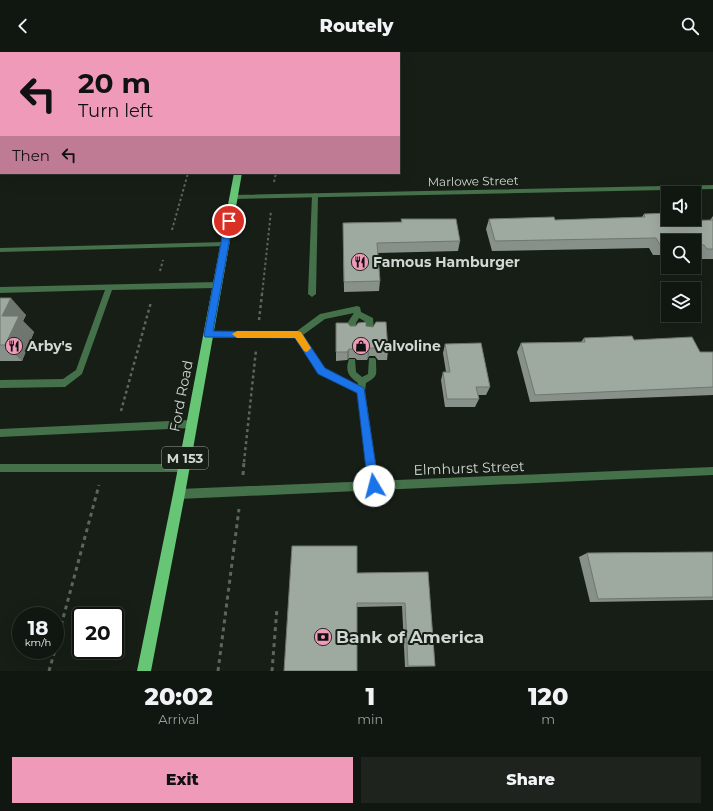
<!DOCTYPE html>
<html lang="en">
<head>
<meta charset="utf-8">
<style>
  :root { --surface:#101610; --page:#1e231e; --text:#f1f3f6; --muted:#9c9f9f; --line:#303530; --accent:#ef9ab8 }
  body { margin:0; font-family:Montserrat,sans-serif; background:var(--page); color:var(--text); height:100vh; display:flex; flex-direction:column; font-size:15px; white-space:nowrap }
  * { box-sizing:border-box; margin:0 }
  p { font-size:13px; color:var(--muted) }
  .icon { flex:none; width:22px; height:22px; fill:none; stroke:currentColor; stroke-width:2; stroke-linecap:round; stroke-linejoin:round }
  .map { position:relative; height:619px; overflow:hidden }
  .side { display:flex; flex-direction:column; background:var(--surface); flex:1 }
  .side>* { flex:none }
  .banner { position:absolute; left:0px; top:0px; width:400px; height:122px; box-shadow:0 4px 16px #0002,0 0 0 1px var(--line); background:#ef9ab8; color:#111; overflow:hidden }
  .buttons { position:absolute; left:661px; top:134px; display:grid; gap:8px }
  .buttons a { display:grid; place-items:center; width:40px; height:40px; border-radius:0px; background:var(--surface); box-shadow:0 4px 16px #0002,0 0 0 1px var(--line); font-size:20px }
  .speed { position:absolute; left:12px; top:555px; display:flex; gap:8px; font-size:20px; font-weight:700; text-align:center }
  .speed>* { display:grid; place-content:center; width:52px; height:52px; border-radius:50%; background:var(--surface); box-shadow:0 4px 16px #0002,0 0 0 1px var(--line); line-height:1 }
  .speed small { font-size:10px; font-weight:400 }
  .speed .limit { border:2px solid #111; border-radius:6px; background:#fff; color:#111 }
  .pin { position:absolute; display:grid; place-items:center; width:34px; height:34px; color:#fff; margin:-17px; border:2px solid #fff; border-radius:50%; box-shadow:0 1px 4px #0007 }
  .me { position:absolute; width:44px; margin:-22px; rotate:352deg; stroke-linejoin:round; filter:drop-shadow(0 0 3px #0008) }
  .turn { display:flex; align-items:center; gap:14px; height:84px; padding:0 12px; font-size:18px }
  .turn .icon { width:52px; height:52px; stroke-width:2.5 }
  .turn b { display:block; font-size:28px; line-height:34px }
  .then { display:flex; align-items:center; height:38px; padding:0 12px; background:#0003; gap:8px; font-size:15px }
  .eta { display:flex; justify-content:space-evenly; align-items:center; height:68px; text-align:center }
  .eta b { font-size:24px; font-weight:800; line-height:28px }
  .button { display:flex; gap:8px; margin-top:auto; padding:8px 12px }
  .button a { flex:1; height:46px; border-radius:0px; background:var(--accent); color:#111; font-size:16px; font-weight:800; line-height:46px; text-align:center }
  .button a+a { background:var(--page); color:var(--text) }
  header { display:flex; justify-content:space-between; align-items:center; height:52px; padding:0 12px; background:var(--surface); font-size:18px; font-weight:800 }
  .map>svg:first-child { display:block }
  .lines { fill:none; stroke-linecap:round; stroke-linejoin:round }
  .path-far2 { stroke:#5d655e; stroke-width:2; stroke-dasharray:2.5 2.5; stroke-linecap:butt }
  .path-far1 { stroke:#5d655e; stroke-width:2.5; stroke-dasharray:3 3; stroke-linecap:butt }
  .path { stroke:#5d655e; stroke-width:3; stroke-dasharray:4 4; stroke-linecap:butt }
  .service { fill:#44704a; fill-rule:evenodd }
  .minor { fill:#44704a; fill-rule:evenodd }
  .primary { fill:#67c676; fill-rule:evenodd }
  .wall { fill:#889189 }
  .shaded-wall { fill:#6f766f }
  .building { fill:#9ea99f; stroke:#6f766f }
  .route { fill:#1a73e8; stroke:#114b97 }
  .slow { fill:#f59e0b }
  .labels { text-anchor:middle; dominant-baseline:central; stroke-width:4; stroke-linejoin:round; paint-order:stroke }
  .far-street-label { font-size:12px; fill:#d1d7d2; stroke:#161e16 }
  .shield { fill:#161e16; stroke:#99a09a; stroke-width:1 }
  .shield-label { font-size:13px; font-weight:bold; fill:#d1d7d2 }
  .poi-label { font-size:14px; font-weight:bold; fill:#d1d7d2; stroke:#161e16; text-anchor:start }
  .street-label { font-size:14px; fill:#d1d7d2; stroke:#161e16 }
  .near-poi-label { font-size:17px; font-weight:bold; fill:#d1d7d2; stroke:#161e16; text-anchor:start }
</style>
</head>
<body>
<header><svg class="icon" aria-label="back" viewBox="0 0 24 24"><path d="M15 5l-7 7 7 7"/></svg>Routely<svg class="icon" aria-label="search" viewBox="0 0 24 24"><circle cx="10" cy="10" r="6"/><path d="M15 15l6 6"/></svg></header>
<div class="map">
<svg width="713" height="619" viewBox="0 0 713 619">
  <rect width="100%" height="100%" fill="#161e16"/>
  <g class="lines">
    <!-- path-far2 -->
    <path class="path-far2" d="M274 130 276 121
      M172 178 188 121
      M160 219 163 208
      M262 243 271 159"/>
    <!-- path-far1 -->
    <path class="path-far1" d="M259 268 262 242
      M121 359 151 250
      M244 410 256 298"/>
    <!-- path -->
    <path class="path" d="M243 423 244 409
      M55 596 99 433
      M49 619 55 598
      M218 619 239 457
      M272 619 277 556"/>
    <!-- service -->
    <path class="service" d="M5 0H10L5 1Z
      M315 141 318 143 316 242 312 245 308 242 312 143Z
      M225 190 228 192 225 194 0 200V196Z
      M217 230 221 233 217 236 112 238 82 322 65 335 0 336V328L63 327 76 318 105 238 0 241V235Z
      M357 254 360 255 361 260 373 266 374 280 373 282H367L366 270 359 266 356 271 357 279 356 281H350L348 270 354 261 325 267 303 283 324 317 357 333 358 331C348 324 345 319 349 307H355L356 320 362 325 368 322 369 306H375L376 308C376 322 379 324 366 331L365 339 379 433 377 436 374 438 371 436 369 433 357 341 318 321 296 285 208 286 205 285 204 283 205 281 208 280 297 279 320 262Z
      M191 368 194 369 195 372 194 375 191 376 0 385V377Z
      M0 412H183L186 413 188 416 186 419 183 420H0Z"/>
    <!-- minor -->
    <path class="minor" d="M713 133V137L234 147 231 145 234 143Z
      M713 415V423L179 447 176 445 174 442 176 439 179 437Z"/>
    <!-- primary -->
    <path class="primary" d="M259 0H265V1H259Z
      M234 121H242L185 442 151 619H137L173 442Z"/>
  </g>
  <!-- wall -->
  <path class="wall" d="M644 162 673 169 710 168 713 164V207H698L696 203H694V189H668V203H653L649 196 492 199 486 177 489 167 555 168 642 165Z
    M401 167 460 189 458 199 378 201 380 229 379 239 344 240 343 171 401 170Z
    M0 246 26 263 23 269 34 280 22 309H0Z
    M350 274H366L388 299 387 308H378L375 304H369L367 308H357L355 306H349L347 308 336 309V300Z
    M584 286 634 288 700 300H713V343L530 350 517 300 521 291 581 290Z
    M445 292 490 335 486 343H478L479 347 475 355H445L441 328 443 320H446L443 301Z
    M713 500V548L590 550 579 505 587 501Z
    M428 520 435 614 405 615 402 554 357 555V521Z"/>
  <!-- shaded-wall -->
  <path class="shaded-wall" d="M1 74V113L0 115V76Z
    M11 246 26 263 23 269 34 280 22 309 5 293 2 264Z
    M369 296V304L367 308 368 300Z
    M349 297V306L347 308V300Z"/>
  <!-- building -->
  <path class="building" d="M0 65H1V74L0 76Z
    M668 161V167H672L673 169 713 168V197H707L704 193H694V189H668V193H660L656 186 495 189 489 167 554 165 555 168 645 165 644 162Z
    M401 167H456L460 189 377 191 380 229 344 230 343 171 402 170Z
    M0 246H11L2 264H19L5 293H0Z
    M366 270V274L373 275 376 270H386L388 299H378L376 296H369L368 300H357L355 297H349L347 300H336V271H348L350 274H356L358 271Z
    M632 284 634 288 692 285 700 300H713V335L535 343 521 291 585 290 584 286Z
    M481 291 490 335H476L479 347H447L443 320H450L445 292Z
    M292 494H357V521L428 520 435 614H408L405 551H357V619H284Z
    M713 500V545L598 547 587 501Z"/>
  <!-- route -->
  <path class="route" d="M229 166 233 169 213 279 301 280 325 316 364 336 379 434 378 437 374 439 370 437 368 434 357 341 318 322 295 286 205 285 204 283 225 169Z"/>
  <!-- slow -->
  <path class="slow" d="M237 279H298L301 280 311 296 307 300 304 299 295 286H237L232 282Z"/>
  <!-- icons -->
  <defs>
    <symbol id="restaurant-disc" viewBox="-11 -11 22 22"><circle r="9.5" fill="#ef9ab8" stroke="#161e16"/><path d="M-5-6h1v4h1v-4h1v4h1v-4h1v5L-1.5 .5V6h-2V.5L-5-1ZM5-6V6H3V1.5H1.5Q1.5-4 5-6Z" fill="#111"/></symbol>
    <symbol id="shop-disc" viewBox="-11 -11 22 22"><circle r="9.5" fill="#ef9ab8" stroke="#161e16"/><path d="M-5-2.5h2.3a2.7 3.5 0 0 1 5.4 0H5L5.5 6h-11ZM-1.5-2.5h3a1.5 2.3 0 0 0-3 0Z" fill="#111"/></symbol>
    <symbol id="bank-disc" viewBox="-11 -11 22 22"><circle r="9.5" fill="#ef9ab8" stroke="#161e16"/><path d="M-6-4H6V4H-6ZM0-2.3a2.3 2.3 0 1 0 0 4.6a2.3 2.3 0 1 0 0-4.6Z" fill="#111"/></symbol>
  </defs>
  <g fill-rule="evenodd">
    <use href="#restaurant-disc" x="350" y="200" width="20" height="20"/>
    <use href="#restaurant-disc" x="4" y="284" width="20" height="20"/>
    <use href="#shop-disc" x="351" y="284" width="20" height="20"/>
    <use href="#bank-disc" x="313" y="575" width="20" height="20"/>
  </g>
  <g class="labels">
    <!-- far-street labels -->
    <g class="far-street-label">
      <text transform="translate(473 129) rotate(-1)">Marlowe Street</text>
    </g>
    <!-- shield labels -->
    <rect class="shield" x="162" y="395" width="46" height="22" rx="3"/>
    <g class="shield-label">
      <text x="185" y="406">M 153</text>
    </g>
    <!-- poi labels -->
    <g class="poi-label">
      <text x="373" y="210">Famous Hamburger</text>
      <text x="27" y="294">Arby's</text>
      <text x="374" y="294">Valvoline</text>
    </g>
    <!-- street labels -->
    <g class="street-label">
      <text transform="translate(181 344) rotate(-79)">Ford Road</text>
      <text transform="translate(469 416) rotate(-2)">Elmhurst Street</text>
    </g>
    <!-- near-poi labels -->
    <g class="near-poi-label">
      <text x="336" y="585">Bank of America</text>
    </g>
  </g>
</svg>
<div class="buttons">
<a><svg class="icon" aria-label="sound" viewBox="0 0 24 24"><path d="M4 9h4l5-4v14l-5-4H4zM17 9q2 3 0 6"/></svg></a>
<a><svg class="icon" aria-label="search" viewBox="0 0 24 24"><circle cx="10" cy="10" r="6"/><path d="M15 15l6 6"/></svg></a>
<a><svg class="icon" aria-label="layers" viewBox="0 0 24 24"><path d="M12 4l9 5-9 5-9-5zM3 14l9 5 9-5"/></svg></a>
</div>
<div class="speed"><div>18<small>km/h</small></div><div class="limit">20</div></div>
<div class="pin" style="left:229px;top:169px;background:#d93025"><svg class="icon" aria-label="arrive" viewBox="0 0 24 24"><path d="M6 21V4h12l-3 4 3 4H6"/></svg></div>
<svg class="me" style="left:374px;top:434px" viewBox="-20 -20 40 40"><circle r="19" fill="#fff"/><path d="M0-13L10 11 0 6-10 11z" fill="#1a73e8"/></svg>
<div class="banner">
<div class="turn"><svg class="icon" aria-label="left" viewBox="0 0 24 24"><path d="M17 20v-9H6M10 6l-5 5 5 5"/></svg><div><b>20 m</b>Turn left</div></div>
<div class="then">Then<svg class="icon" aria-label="left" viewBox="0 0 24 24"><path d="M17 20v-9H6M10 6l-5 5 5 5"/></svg></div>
</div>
</div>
<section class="side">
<div class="eta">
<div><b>20:02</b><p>Arrival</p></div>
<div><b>1</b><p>min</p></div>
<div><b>120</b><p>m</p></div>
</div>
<div class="button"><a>Exit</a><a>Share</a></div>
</section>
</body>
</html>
